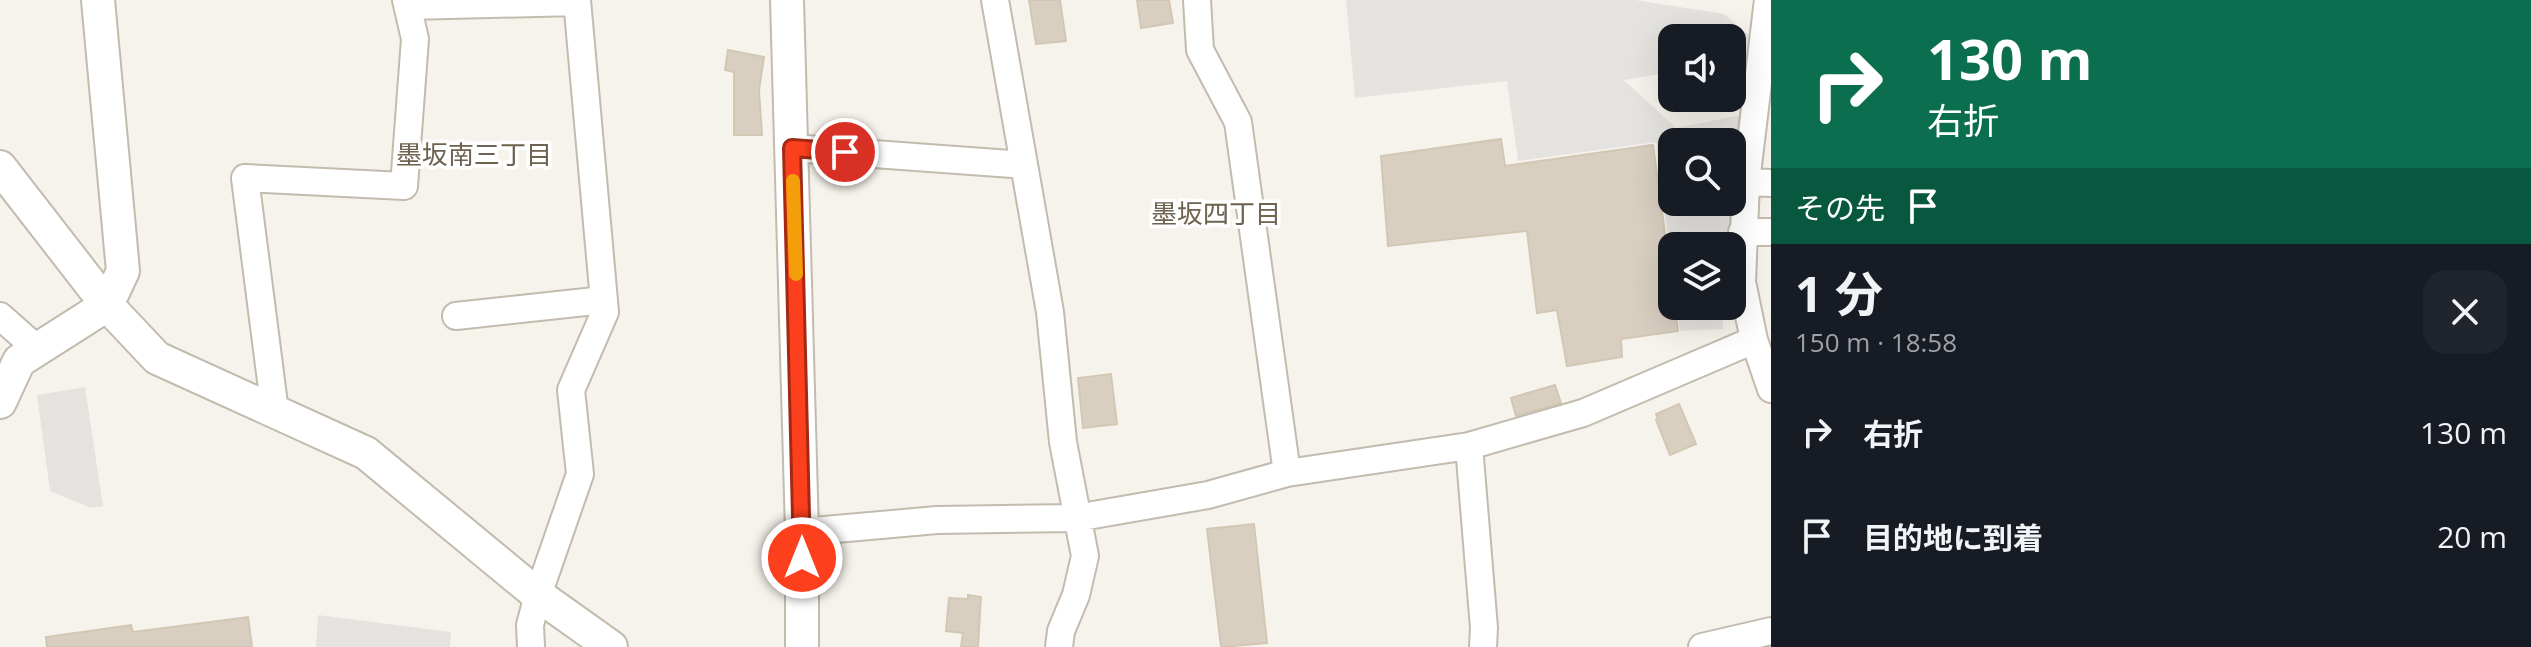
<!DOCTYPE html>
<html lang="ja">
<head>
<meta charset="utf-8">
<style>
  :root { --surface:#171b24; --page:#20242c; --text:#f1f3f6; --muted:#9ea1a6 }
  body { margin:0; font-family:"Open Sans","Noto Sans JP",sans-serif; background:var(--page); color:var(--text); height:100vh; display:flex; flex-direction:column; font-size:30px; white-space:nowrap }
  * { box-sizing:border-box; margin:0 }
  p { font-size:26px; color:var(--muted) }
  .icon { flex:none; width:44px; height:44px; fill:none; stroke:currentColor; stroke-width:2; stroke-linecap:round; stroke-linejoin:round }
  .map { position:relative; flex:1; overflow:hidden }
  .panel { display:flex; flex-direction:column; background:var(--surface); width:760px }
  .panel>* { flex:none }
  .top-card { background:#0b6e4f; color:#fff; overflow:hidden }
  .controls { position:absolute; left:1658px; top:24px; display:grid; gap:16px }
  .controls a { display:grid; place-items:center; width:88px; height:88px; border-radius:16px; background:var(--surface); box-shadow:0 8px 32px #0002; font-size:40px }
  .pin { position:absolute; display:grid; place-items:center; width:68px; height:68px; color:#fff; margin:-34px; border:4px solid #fff; border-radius:50%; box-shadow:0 2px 8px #0007 }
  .me { position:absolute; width:88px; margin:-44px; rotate:0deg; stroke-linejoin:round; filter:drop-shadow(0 0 6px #0008) }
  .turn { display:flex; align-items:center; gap:28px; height:168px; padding:0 24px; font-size:36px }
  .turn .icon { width:104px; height:104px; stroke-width:2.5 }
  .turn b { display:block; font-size:56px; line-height:68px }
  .then { display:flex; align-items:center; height:76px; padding:0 24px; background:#0003; gap:16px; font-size:30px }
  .round { display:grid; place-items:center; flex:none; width:84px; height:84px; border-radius:24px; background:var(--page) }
  .head { display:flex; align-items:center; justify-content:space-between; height:136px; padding:0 24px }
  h1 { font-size:48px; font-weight:700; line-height:60px }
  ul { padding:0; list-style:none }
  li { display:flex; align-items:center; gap:24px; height:104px; padding:0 24px }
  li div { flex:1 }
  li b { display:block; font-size:30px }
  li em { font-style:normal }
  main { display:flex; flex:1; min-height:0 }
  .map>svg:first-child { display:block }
  .parking { fill:#e5e3e0; fill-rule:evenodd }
  .building { fill:#d8cfc1; stroke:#d3c7b4; stroke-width:2 }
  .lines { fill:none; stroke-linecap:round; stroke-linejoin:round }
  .minor-casing { stroke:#c2bbae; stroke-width:30 }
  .tertiary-casing { stroke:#c2bbae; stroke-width:36 }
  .minor { stroke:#fff; stroke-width:26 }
  .tertiary { stroke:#fff; stroke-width:32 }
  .route-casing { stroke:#a42913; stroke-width:20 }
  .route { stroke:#fc3f1d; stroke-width:14 }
  .slow { stroke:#f59e0b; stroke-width:14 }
  .labels { text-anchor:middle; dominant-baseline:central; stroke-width:7; stroke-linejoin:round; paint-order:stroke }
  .neighbourhood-label { font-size:26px; fill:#6e6250; stroke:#fff }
</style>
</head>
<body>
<main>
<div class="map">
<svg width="1771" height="647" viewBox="0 0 1771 647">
  <rect width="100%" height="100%" fill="#f6f3ec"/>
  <!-- parking -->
  <path class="parking" d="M1346 0H1635L1724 14 1751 37 1749 60 1732 62V38H1672V72L1624 80 1676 128 1741 115 1731 246H1672V268L1656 142 1518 161 1507 81 1355 98ZM1672 142H1732V202H1672Z
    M1677 306H1722L1723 329 1680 331Z
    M85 387 103 506 91 508 50 491 37 395Z
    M318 615 451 632 450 647H316Z"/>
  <!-- building -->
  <path class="building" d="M1029 0H1060L1066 41 1036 44Z
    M1137 0H1169L1173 23 1141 28Z
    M728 50 764 57 759 90 762 135H734V72L725 70Z
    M1501 139 1505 166 1653 145 1672 286V306H1675L1678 331 1621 339 1622 357 1567 366 1557 310 1537 313 1527 231 1388 246 1381 156Z
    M1111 374 1117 424 1083 428 1078 378Z
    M1555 385 1561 403 1516 416 1511 398Z
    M1679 404 1696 444 1670 455 1656 420 1658 419 1656 414Z
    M1254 524 1267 643 1221 647 1207 529Z
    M968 595 981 597 978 647H961L963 633 946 631 949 598 968 599Z
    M248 617 252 647H47L46 637 131 625 133 632Z"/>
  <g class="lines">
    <defs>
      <path id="minor" d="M995 0 1050 312 1063 442 1085 556 1076 595 1061 631 1059 647
        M1197 0 1200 50 1238 122 1287 473
        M1768 0 1746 182 1742 282 1754 340 1771 389
        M408 6 577 2
        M792 148 1024 165
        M1746 182 1771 183
        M1742 232H1771
        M0 316 36 348
        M456 316 604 300
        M275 412 245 178 404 186 415 39 406 0
        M1469 446 1484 628 1483 647
        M802 532 937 520 1076 518 1208 495 1287 473 1469 446 1583 413 1754 340
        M531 647 530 625 538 595 580 474 571 390 605 312 577 0
        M1702 647 1771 631"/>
      <path id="tertiary" d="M787 0 802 532V647
        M0 167 107 305 157 358 366 453 538 595 611 647
        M0 402 19 361 107 305 123 271 98 0"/>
    </defs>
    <!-- minor casing -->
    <use href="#minor" class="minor-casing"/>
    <!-- tertiary casing -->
    <use href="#tertiary" class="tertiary-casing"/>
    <!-- minor -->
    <use href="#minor" class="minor"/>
    <!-- tertiary -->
    <use href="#tertiary" class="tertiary"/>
  </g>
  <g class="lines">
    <defs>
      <path id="route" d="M802 558 792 148 845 152"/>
    </defs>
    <!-- route casing -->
    <use href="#route" class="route-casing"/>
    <!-- route -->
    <use href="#route" class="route"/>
    <!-- slow -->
    <path class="slow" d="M793 181 796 274"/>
  </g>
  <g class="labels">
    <!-- neighbourhood labels -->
    <g class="neighbourhood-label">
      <text x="474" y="154">墨坂南三丁目</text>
      <text x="1216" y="213">墨坂四丁目</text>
    </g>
  </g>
</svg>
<div class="controls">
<a><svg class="icon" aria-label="sound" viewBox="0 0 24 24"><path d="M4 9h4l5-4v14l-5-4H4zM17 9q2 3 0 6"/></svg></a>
<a><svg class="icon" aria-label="search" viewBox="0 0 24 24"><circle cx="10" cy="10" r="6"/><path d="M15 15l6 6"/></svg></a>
<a><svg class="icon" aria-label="layers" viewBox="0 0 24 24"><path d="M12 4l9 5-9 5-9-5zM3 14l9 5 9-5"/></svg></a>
</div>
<div class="pin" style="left:845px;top:152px;background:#d93025"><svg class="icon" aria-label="arrive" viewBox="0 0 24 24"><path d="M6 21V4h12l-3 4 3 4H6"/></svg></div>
<svg class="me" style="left:802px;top:558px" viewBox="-20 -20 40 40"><circle r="17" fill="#fc3f1d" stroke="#fff" stroke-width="3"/><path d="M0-11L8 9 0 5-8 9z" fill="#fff"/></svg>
</div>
<section class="panel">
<div class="top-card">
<div class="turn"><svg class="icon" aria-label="right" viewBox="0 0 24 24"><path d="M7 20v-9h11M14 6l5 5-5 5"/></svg><div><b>130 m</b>右折</div></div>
<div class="then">その先<svg class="icon" aria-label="arrive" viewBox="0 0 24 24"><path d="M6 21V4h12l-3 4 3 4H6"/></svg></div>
</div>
<div class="head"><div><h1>1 分</h1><p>150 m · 18:58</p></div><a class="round"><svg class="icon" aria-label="close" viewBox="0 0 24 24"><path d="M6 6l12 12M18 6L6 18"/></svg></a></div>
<ul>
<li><svg class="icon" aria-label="right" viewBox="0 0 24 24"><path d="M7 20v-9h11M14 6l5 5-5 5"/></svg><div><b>右折</b></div><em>130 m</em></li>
<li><svg class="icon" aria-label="arrive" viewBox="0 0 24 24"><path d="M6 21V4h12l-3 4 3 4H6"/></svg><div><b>目的地に到着</b></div><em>20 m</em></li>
</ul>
</section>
</main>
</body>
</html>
